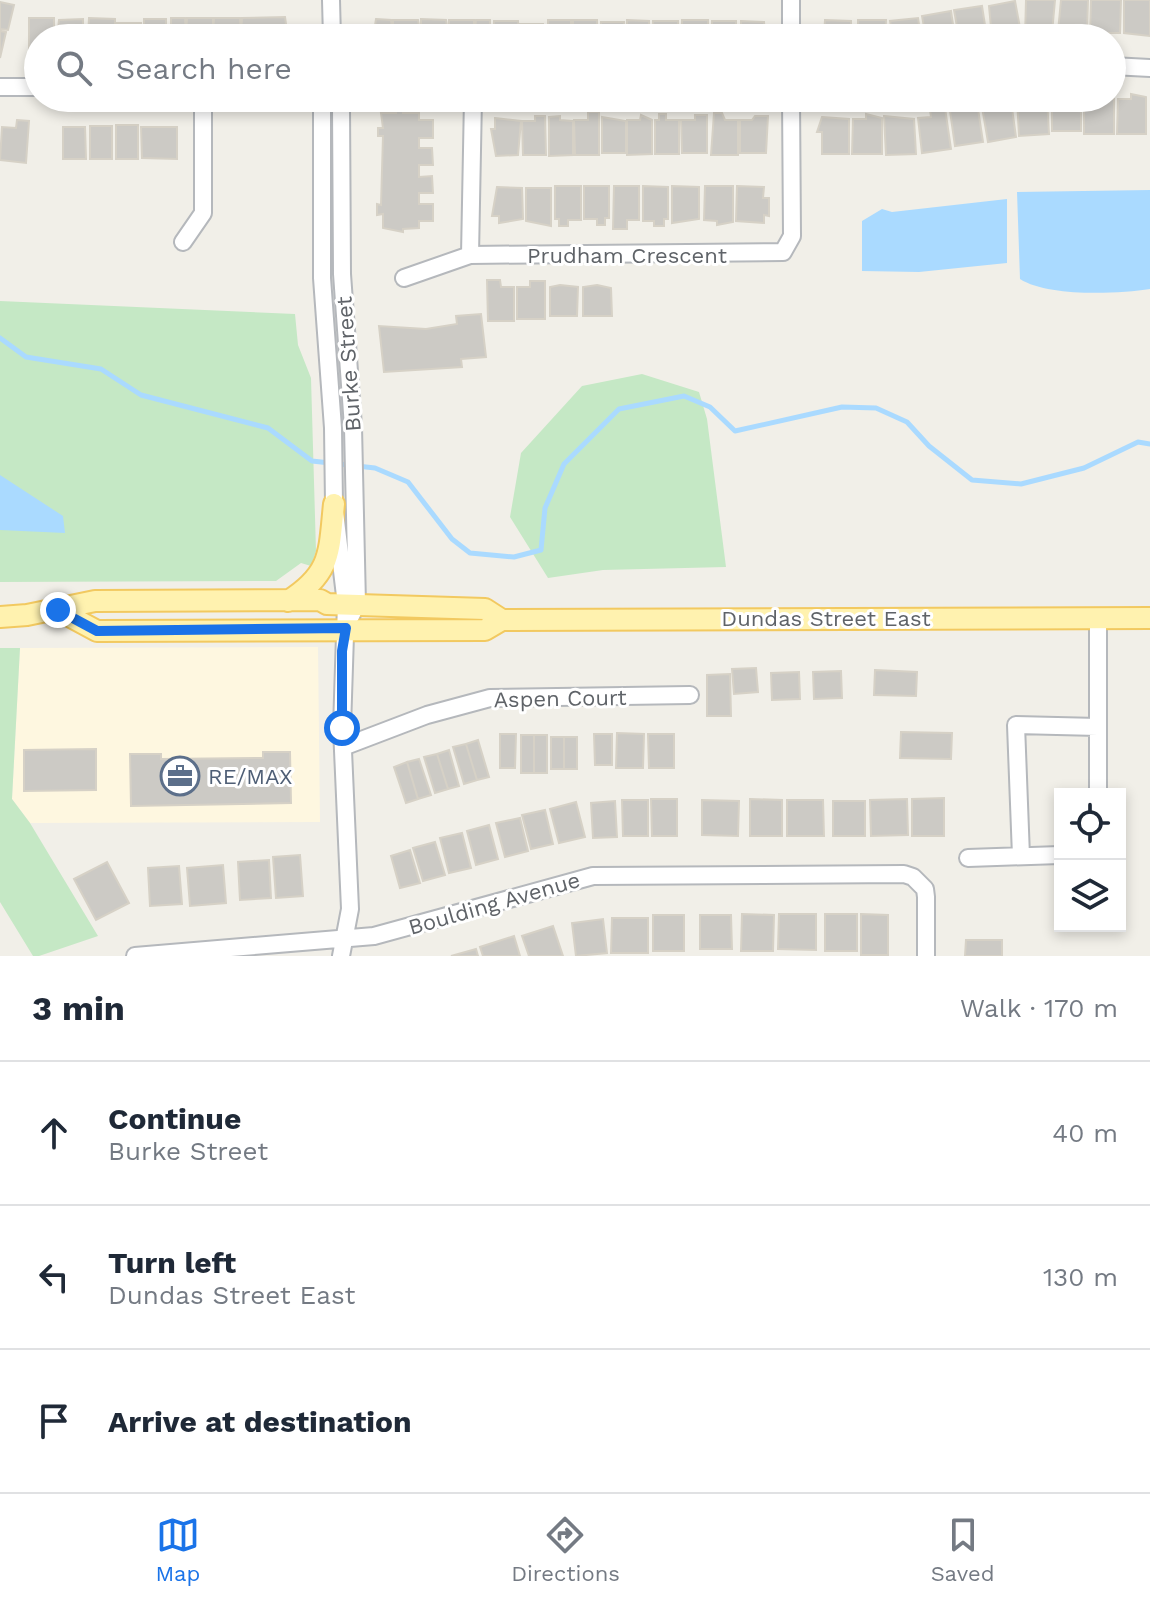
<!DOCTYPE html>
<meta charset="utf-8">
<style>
:root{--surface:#fff;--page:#f2f2f3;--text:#1f2937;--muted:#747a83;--line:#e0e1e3;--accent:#1a73e8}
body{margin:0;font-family:"Work Sans",sans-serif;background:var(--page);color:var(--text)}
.controls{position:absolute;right:24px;bottom:24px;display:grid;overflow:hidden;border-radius:0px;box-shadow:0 4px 12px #0003}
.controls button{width:72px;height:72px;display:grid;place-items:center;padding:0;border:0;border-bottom:2px solid var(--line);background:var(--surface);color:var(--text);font:40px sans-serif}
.stop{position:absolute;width:24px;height:24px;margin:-18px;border:6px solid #1a73e8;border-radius:50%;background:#fff}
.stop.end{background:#1a73e8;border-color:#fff;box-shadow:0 2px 8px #0008}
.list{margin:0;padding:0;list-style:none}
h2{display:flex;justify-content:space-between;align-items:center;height:104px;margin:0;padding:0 32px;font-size:34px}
h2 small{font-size:26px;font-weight:400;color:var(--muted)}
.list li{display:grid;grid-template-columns:52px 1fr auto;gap:24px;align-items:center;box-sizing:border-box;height:144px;padding:0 32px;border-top:2px solid var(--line)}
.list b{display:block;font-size:30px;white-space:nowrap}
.list p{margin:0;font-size:26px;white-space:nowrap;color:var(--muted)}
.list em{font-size:26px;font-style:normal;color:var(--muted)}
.icon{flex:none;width:44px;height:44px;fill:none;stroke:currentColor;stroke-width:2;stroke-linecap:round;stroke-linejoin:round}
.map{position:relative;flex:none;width:1150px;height:956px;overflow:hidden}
.search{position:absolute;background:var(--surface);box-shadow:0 4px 12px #0003;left:24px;right:24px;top:24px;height:88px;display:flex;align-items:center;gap:20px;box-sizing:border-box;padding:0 28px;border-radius:44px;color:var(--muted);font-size:30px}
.sheet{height:536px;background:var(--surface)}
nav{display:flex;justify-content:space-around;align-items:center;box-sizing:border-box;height:112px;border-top:2px solid var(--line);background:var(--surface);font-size:22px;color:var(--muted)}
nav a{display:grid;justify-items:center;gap:4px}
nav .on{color:var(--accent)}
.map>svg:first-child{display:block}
</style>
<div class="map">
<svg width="1150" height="956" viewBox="0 0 1150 956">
<rect width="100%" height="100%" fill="#f1efe8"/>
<path fill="#fef7e0" d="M318,647L320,822L30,823L12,799L20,648Z"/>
<path fill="#c5e8c5" d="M0,301L295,314L298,345L311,378L316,551L311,566L301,563L276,581L0,582Z
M642,374L699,392L707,419L726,567L603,570L548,578L510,517L521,453L582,386Z
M0,648H20L12,799L30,823L98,936L39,956H33L0,902Z"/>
<path fill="#aadaff" d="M1150,190V289C1117,294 1048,297 1020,279L1017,192Z
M1007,199V263L919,272L862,271V221L882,209L892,212Z
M0,475L63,516L65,533L0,530Z"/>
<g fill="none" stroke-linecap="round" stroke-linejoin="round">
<path stroke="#aadaff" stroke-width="5" d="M0,338L26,357L101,369L141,395L268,428L312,461L375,468L408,482L452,539L470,553L514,557L541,550L545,508L564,464L619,409L684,396L710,407L735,431L842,407L876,408L907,422L929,446L972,480L1021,484L1084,468L1138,442L1150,444"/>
</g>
<path fill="#cccac5" stroke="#d6d1c6" stroke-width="2" d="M1026,0H1055L1052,33H1041V38H1025Z
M1061,0H1088L1087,34L1071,37V32H1058Z
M1091,0H1121L1120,33H1106V38L1090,35Z
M1124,0H1150V36L1124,33Z
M1015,1L1021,33L1014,38L1010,35L992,38L989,6Z
M0,2L14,5L8,30L0,29Z
M982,6L987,38H959L954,10Z
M951,11L955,38H926L922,16Z
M285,17L288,38H171V18H185L186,34L187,18H213V35L214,18H240L241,35L242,18Z
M29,18H54V38H38V61H29Z
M89,18L115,19V38H88Z
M918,18L921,38H893L890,21Z
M83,19V38H57L59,20Z
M144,19H166V38H144Z
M376,19L391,20L393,37V20H418L421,36V19L446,20L449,37V20H474V37L476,20H490V38H373Z
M548,20H571V38H548Z
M573,20H597V38H573Z
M627,20L649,21V38H627Z
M682,20H708V38H682Z
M825,20L851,21V38H824Z
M858,20H886L885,38H858Z
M494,21H518L519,38H494Z
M653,21H678V38H654Z
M712,21H736V38H712Z
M741,21L764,22L765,36L770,38H741Z
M601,22H624L623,38H601Z
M117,23H141V38H117Z
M520,24H543L544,38H520Z
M0,31L6,32L0,58Z
M1131,94L1146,97V134H1117L1118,99H1131Z
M1017,98L1047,99L1049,134L1019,136Z
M1084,98L1114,99V134H1084Z
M1001,99L1002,103L1011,101L1016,137L988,142L982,107L995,105L994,100Z
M1066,99H1081V131H1052V100Z
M963,107L964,111L978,109L983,142L955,146L950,111Z
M945,108L951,149L922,153L918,118L931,117L930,110Z
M396,109H403V113H419V120H433V138H419V148H432L433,165H419V177L432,176L433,193H419V204H433V221H419V228L403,229V232L383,228V214L377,215V204L381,205L383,136H378V128H383L381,113H396Z
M588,112H599V155H575L574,120H588Z
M714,113H722L725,120H738V155H711Z
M659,114H666V120H679V154H655V120H659Z
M866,114L882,118V154H852L853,119H866Z
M641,115L652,120V154L627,155V120H640Z
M695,115H707V153H682L681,120H695Z
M535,116H545L546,155H523L522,121H535Z
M560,116V120L573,121V155L549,156V117Z
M755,116H768L766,153H740V120H752Z
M884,116L914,119L916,154L886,155Z
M602,117L626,121V153H602Z
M822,117L849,119V154H822V132H817Z
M495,118L521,121L518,155L496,156L491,129H495Z
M17,120L29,121L26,163L0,160L2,127L16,128Z
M116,125H138V159H116Z
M90,126H112V159H90Z
M63,127H85L86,159H63Z
M141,127H177V159L142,158Z
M555,186H581V220H568V226H559V219H555Z
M584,186H609V218H605V225H597V219H584Z
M614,186H639V220H627V229H613Z
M643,186L668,187V219H664V226H654V221H643Z
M672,186L699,187V219L672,223Z
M705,186H733V222L717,225V221L704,220Z
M737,186L764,187L763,198H769V216L764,215V223L736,221Z
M497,187L522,188L523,219L499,223V216H492Z
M526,188H551V226L526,221Z
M487,280H500L501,287H514V321H488Z
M530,281H545V319H517V287H530Z
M560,285L578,287L577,316H550V287Z
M597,285L611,288L612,316H583V287Z
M481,314L486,357L461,359L462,367L384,372L379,326L426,329L457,324L456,316Z
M756,668L758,692L734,694L732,669Z
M875,670L917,672L916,696L874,695Z
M841,671L842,698L814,699L813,672Z
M799,672L800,699L772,700L771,673Z
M730,674L731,716H707V675Z
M901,732L952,733L951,759L900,758Z
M617,733L644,734L643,768H616Z
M500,734H516L515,768H500Z
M594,734H612V765H595Z
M648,734H674V768H649Z
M521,735H534V773H521Z
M534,735H547V773H534Z
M551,737H564V769H551Z
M564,737H577V769H564Z
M478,740L489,777L477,780L466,744Z
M466,744L477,780L464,784L453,747Z
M96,749V790L24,791V750Z
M449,750L459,786L448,789L437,754Z
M263,752H290L291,803L131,806L130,754H161V759L263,758Z
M437,754L448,789L435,793L424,757Z
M419,759L431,795L418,799L407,762Z
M407,762L418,799L406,803L394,767Z
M944,798V836H912V799Z
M651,799H677V836H652Z
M750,799L782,800V836H750Z
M907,799L908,835L871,836L870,800Z
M622,800H648V836H623Z
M702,800L739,801L738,836L702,835Z
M787,800H823L824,836H787Z
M615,801L617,837L593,838L591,803Z
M833,801H865V836H833Z
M576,802L585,837L559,843L550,809Z
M545,810L553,844L531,849L522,815Z
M520,818L528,851L505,857L496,823Z
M489,825L498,859L476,865L467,831Z
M462,833L471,868L449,873L440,838Z
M435,842L445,875L423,881L413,848Z
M410,850L420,883L400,888L391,856Z
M300,855L303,896L276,898L273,857Z
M269,860L271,898L240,900L238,862Z
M107,862L129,903L96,920L74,879Z
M223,865L226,903L190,906L187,868Z
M179,866L182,904L150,906L148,868Z
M742,914L774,915L773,951H741Z
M779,914H816V950L778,949Z
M825,914H857V951H825Z
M861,914L888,915V955H861Z
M653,915H684V951H653Z
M700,915H731L732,949H700Z
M612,918H648V953H611Z
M603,919L607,953L576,956L572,923Z
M553,926L563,956H529L522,936Z
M514,936L520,956H483L480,947Z
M966,940H1002V956H965Z
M476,949L478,956H451Z"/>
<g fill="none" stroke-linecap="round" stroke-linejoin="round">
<defs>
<path id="minor" d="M331,0L332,38
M791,38V0
M1112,66L1150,68
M0,87H38
M327,98L322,109V278L333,428L334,504L346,604L342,728L350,909L341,956
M337,98L341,106L342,274L353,427L357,604L351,616
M183,242L203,213V98
M470,255L473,98
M404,278L470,255L783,252L792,236L791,98
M1098,618V794
M343,747L427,715L490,698L690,695
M1021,856L1016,725L1098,727
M968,858L1060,855
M135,956L374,936L593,876L904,874L913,877L925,889L926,897V956"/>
<path id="major" d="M288,601C332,573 329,552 334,504
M58,610L97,631L485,630L502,620L1150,618
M0,617L27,615L95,601L320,600L327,604L485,609L502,620"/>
</defs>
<use href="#minor" stroke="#b5b8bc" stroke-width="20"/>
<use href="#major" stroke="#f2c960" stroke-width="24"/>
<use href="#minor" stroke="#fff" stroke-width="16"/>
<use href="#major" stroke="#fff2af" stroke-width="20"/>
</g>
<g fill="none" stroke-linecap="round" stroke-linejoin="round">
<path stroke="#1a73e8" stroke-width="10" d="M58,610L97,631L346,628L342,651V728"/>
</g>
<defs>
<symbol id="office-ring" viewBox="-11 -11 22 22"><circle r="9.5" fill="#fff" stroke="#5c6f8a" stroke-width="1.5"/><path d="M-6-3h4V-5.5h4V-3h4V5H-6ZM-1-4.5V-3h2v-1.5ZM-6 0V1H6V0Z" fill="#5c6f8a"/></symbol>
</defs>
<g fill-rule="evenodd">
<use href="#office-ring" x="158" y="754" width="44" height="44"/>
</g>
<g text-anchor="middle" stroke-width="6" stroke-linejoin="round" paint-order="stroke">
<g font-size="22" fill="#5f6368" stroke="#fff">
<text x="627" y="263">Prudham Crescent</text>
<text transform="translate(348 364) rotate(-94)" y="8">Burke Street</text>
<text x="826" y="626">Dundas Street East</text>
<text transform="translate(560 698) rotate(-1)" y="8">Aspen Court</text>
<text transform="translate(494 903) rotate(-16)" y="8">Boulding Avenue</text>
</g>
<g font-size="22" fill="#4e5e75" stroke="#fff" text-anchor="start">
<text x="208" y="784">RE/MAX</text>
</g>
</g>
</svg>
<div class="controls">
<button><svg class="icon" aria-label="locate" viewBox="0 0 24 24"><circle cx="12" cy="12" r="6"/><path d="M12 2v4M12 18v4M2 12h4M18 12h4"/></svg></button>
<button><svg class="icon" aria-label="layers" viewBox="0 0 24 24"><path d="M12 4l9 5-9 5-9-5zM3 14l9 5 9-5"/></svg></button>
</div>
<div class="stop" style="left:342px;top:728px"></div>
<div class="stop end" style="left:58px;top:610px"></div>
<div class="search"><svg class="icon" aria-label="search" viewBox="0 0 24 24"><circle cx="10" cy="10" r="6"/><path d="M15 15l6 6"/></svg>Search here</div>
</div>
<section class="sheet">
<h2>3 min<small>Walk · 170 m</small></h2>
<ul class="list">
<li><svg class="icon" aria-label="ahead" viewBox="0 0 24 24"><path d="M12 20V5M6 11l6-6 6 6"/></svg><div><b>Continue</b><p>Burke Street</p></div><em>40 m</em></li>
<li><svg class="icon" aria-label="left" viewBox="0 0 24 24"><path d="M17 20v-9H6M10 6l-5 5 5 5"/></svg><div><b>Turn left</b><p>Dundas Street East</p></div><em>130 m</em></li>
<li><svg class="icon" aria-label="arrive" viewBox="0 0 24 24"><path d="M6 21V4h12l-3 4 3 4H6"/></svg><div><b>Arrive at destination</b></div></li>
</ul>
</section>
<nav>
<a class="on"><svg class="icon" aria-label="map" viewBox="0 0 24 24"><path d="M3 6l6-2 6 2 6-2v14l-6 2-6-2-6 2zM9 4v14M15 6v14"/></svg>Map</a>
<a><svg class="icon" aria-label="directions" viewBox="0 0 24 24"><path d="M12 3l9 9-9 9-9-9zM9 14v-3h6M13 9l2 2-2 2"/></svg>Directions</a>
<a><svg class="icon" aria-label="saved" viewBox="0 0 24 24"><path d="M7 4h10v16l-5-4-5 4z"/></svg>Saved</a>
</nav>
